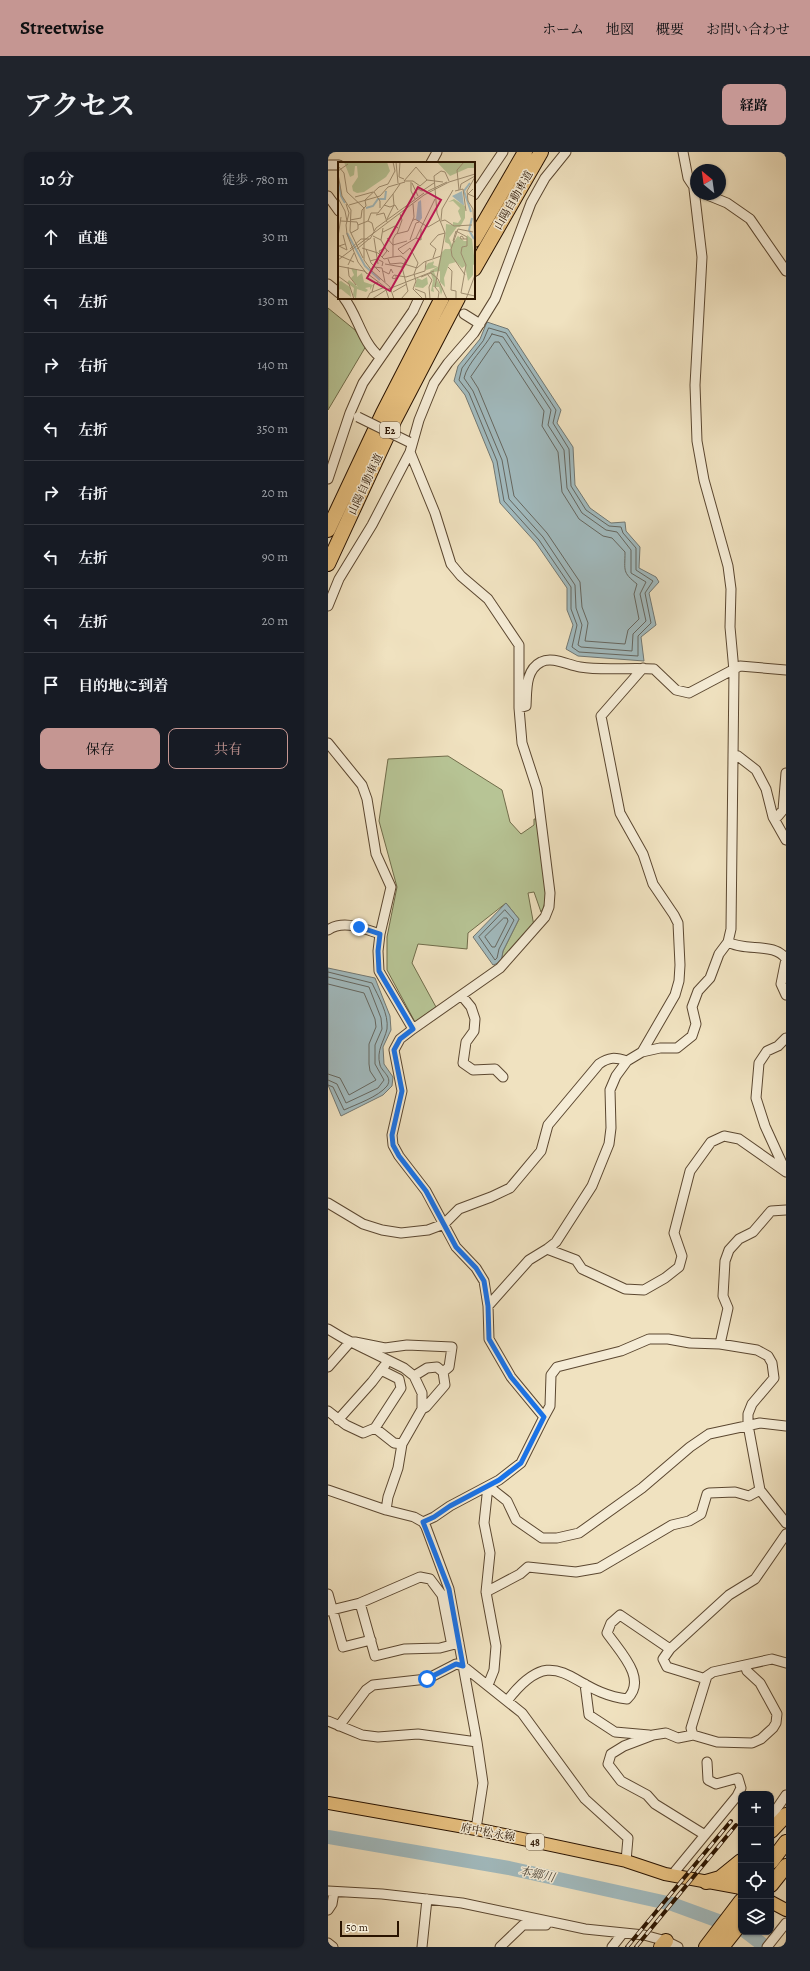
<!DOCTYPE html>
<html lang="ja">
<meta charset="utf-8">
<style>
:root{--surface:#171b24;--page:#20242c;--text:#f1f3f6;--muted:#9ea1a6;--line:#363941;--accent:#c59692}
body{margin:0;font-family:Alegreya,"Noto Serif JP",serif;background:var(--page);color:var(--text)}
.controls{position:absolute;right:12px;bottom:12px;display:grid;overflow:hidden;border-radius:8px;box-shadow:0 1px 3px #0004}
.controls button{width:36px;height:36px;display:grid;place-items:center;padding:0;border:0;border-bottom:1px solid var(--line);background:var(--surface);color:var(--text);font:20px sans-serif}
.compass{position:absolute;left:362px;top:12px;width:36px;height:36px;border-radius:50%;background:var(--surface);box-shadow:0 1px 3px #0004;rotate:331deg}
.scale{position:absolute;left:12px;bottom:10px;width:59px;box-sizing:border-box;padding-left:4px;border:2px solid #291300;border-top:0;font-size:11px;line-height:14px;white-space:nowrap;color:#291300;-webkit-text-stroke:3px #f5ecd6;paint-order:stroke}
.stop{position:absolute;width:12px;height:12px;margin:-9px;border:3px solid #1a73e8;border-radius:50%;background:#fff}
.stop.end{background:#1a73e8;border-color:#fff;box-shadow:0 1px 4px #0008}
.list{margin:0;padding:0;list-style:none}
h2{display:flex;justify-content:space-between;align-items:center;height:52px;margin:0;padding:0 16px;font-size:17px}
h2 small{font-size:13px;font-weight:400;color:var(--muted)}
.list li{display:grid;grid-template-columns:26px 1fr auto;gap:12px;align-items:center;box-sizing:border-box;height:64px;padding:0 16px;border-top:1px solid var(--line)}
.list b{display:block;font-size:15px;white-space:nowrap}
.list em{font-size:13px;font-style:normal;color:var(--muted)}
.actions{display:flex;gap:8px;padding:12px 16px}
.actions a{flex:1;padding:9px 0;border:1px solid var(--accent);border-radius:8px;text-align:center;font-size:14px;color:var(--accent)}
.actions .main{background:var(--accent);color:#111}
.icon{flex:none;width:22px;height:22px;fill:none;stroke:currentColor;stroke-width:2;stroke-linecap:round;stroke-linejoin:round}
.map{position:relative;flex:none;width:458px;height:1795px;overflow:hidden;border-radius:8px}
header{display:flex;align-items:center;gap:24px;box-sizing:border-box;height:56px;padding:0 20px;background:var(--accent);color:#111}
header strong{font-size:19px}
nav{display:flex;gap:22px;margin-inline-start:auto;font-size:14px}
.intro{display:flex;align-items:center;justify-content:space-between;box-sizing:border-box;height:96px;padding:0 24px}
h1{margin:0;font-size:28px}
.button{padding:10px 18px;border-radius:8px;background:var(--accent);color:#111;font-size:14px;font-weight:700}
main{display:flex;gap:24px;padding:0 24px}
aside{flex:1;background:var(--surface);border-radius:8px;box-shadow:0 1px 3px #0004}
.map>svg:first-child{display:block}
</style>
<header>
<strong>Streetwise</strong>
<nav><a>ホーム</a><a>地図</a><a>概要</a><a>お問い合わせ</a></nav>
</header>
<div class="intro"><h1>アクセス</h1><a class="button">経路</a></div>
<main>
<aside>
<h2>10 分<small>徒歩 · 780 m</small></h2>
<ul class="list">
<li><svg class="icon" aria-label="ahead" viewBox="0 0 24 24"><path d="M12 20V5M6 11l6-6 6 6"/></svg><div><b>直進</b></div><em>30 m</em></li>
<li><svg class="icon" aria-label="left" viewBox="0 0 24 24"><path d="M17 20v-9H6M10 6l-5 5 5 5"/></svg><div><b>左折</b></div><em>130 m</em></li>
<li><svg class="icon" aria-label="right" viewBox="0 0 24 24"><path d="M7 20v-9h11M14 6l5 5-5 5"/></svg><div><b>右折</b></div><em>140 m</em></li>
<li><svg class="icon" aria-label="left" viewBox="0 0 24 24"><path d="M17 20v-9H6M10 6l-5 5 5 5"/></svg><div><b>左折</b></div><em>350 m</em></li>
<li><svg class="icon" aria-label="right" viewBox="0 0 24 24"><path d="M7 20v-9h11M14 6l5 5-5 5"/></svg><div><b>右折</b></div><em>20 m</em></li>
<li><svg class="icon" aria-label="left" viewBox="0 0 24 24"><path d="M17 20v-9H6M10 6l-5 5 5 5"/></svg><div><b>左折</b></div><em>90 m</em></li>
<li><svg class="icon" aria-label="left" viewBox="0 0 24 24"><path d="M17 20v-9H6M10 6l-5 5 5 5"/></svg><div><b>左折</b></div><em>20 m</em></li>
<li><svg class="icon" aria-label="arrive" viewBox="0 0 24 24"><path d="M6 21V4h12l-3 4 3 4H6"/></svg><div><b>目的地に到着</b></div></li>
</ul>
<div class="actions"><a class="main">保存</a><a>共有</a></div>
</aside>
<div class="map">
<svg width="458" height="1795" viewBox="0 0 458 1795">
<rect width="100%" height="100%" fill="#f0e2c0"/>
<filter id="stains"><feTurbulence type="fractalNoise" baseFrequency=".005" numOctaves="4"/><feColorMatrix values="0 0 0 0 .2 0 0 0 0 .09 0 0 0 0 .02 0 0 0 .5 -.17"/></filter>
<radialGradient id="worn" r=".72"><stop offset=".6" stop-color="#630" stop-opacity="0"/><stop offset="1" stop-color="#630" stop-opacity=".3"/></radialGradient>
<path fill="#b7c495" stroke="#706c4a" d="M0,156L27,178L38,194L0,258Z
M120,604L174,638L182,670L193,682L206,673V667H208C211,688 225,744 213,760L206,740L200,741L206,774L173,810L175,799L191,767L178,751L140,781L139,797L90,792L84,811L108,855L87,870L59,818V785L69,735L51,669L60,607Z"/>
<path fill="#a1babe" stroke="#717772" d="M159,170L180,177L233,258L229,271L245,295L247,333L262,356L283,371L297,370L298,379L312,395L311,416L328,425L331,430L321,441L328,473L313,485L316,509L250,504L238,497L245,473L239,458V436L208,391L172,351L165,311L137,243L126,229L130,214L152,187Z
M178,751L191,767L175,799L173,810L165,813L145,785Z
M0,816L47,826L62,864L63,878L55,895L56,912L65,925L64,934L55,943L13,964L0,933Z"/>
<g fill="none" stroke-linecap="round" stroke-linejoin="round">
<path stroke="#65665f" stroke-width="1" d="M161,176L178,181L228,258L225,271L241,297L243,334L258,358L281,374L293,375L295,381L308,396V418L325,429L317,441L323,471L310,484V504L251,500L244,495L249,473L243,457V435L211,388L176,349L169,309L141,241L131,228L134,216L155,189Z
M164,182L175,185L223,258L220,273L236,298L239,336L254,361L278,378L289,380L303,398V421L318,430L312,442L318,469L305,482L304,499L253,495L250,493L254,473L248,456L247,433L215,385L181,347L174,308L145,239L136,226C140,210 156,197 164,182Z
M167,190H171L216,259L214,274L230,300L234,340L251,367L275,384L284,386L297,400C297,419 294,420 309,432L306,442L311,467L300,478L297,492L257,489L260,471L254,455L252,430L219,381L186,344L179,306L150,236L143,225Z
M177,758L186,768L171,797L169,806L167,808L151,785Z
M176,766H179L180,769L167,795H164L157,785Z
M0,820L44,831C50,844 61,862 59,877C56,890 48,898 52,913C54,920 65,925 59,934C50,945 29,952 16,958L5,935L0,933
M0,825L41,835L53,866L54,877L47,893V912L56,928L50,936L18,951L9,932L0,928
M0,832L36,841L47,867L48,875L41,892V912L42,919L48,928L21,943L12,926L0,922"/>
<path stroke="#a1babe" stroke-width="14" d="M0,1685L181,1716L344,1752L407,1775
M418,1780L438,1795"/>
<defs>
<path id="minor" d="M355,0L360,26L368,38
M103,11L109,0
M0,13H11
M377,42L399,51L422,67L458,119
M146,43L175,0
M0,44L11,59
M0,132L11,141
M16,146C30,164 34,191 52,205
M136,162L152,172
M82,300L107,361L123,412L133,424L160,447L191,493V556L194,591L209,637L222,741L221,755L217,765L172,816L85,877L72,887L66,898L74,939L64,983L65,993L71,1004L98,1039L128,1095L148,1116L156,1129L160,1154L161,1187L183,1225L216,1265L193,1311L171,1328L122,1354L106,1365L95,1370
M0,327L22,261L35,231L85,159L91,146
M0,454L11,427L44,373L82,300L91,268L106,231L120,211L146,181L167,147L203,51L217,26L238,0
M191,556L198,554C199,539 197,518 213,510C224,504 240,513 252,515C276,519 302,515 326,517L348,538L361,541L412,514L458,518
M0,591L34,633L39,647L48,702L63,735L52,782L50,799L51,819L85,877
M405,603L410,604L428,618L438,637L445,665L458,688
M445,665L450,664L455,658L458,621
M0,778C16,767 36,777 52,782
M400,790C418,800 447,790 458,807L453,832L458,843
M134,844L143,855L147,867L146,879L138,890L135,911L145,918L167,917L175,925
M458,886L450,894L439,899L431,911L428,946L437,974L458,1020
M314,900L347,843L351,829L352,813L350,771L346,763L325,732L315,702L292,661L273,564L315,516
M0,1051L35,1072L54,1078L73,1081L100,1078L116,1072L131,1057L163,1045L182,1036L213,999L220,973L271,912C281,905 287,905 299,909
M219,1097L248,1108L254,1117L297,1137L316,1138L337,1126L351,1115L354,1104L346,1081L362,1019L383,990L396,984L411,987L458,1020
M160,1154L201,1108L219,1097L228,1090L264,1034L281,992L283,976L282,938L288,924L299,909L314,900L332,896H349L364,884L368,872L364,855L370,839L382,826L391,802L400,790L403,777L406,519L402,475L403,437L400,414L376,328L369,289L367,233L374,105L366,37
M0,1177L15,1186L76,1216L86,1224L94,1241V1257L74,1292L70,1316L60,1345L58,1358
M392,1192L400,1156L395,1144L397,1109L401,1098L411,1087L425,1080L443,1059L458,1058
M0,1215L22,1190H27L57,1196L79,1193L124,1195L121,1215L115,1220
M86,1224L99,1216L109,1215L115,1220L117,1233L98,1255L94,1257
M0,1259L18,1273L35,1281L47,1276L73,1236L71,1227L53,1218
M216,1265L222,1254L223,1223L229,1215L293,1199L321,1187H340L362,1191L392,1192L429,1198L440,1204L444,1211L446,1226L424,1252L420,1262V1273L432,1338L458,1371
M10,1268L44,1230L57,1213
M47,1276L66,1291L74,1292
M160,1334L179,1349L188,1368L214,1386H229L251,1381L314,1336L362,1295L381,1282L432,1271L458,1274
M160,1334L156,1371L162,1401L158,1440L168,1494L166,1518L160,1533
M0,1338L58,1358L86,1365L95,1370L98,1375L121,1437L149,1590L155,1631L148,1677
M158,1440L192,1422L200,1415L248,1420L271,1416L344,1373L361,1369L373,1362L379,1342L381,1341L407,1340L421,1344L432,1338
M0,1442L15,1495L43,1488
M32,1451L47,1504L76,1497L112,1496L131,1491
M0,1459L32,1451L92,1425L102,1427L114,1443L123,1489L131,1491
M417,1513L419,1519L432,1531L449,1562L448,1571L445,1576L433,1587L424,1591L389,1590L365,1583L363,1576L379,1524L385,1520L444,1507L458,1511
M378,1527L339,1515L335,1507L342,1497L401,1443L427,1427L458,1382
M257,1532L261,1563L287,1580L321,1583
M179,1549C229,1484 242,1541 299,1547C320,1527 292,1500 279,1481L283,1471L292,1463L342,1497
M0,1569L34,1583L50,1585L90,1582L149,1590
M11,1574L38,1538L45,1533L99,1527L128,1512L135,1514L194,1561L257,1647L300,1686L298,1709
M365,1583L350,1586L338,1581L325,1583L296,1594L283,1602L280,1612L293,1629L319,1643L327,1652L377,1683
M443,1665L458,1643
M344,1723L409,1644L413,1636L410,1626L388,1632L380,1628L379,1610
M0,1739L54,1742L134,1751L257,1777L316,1783L338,1789L350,1795
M0,1758L4,1752L6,1740
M0,1791L5,1795
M94,1795L99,1747
M172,1795L195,1773H218
M284,1795L295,1781
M439,1795L458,1771"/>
<path id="major" d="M0,1651L148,1677L298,1709L337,1722L413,1736
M443,1750L458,1758"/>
<path id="highway" d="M146,88L197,0
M146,117L213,0
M0,378L55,261L114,146
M0,412L67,267L130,146
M443,1679L458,1663
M443,1710L458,1690
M408,1714L405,1726L412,1735
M378,1730L392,1726L413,1709
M443,1733L458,1714
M333,1795L338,1789
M378,1795L413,1749
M394,1795L413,1771"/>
</defs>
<use href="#minor" stroke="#5b4730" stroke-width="11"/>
<use href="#major" stroke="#291300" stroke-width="14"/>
<use href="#highway" stroke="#291300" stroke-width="16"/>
<use href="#minor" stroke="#f5ecd6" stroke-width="9"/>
<use href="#major" stroke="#e8c180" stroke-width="12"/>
<use href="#highway" stroke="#e8c180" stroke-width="14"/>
<defs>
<path id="rail" d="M299,1795L403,1669
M308,1795L408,1673"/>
</defs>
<use href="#rail" stroke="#291300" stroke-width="4"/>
<use href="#rail" stroke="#f5ecd6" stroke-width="2.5" stroke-dasharray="8" stroke-linecap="butt"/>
<defs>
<path id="minor-bridge" d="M30,265L81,290"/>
</defs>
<use href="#minor-bridge" stroke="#5b4730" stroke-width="11" stroke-linecap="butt"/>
<use href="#minor-bridge" stroke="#f5ecd6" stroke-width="9"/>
</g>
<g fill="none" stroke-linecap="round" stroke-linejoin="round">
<path stroke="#1a73e8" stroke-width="5" d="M31,775L52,782L50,799L51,819L85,877L72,887L66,898L74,939L64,983L65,993L71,1004L98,1039L128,1095L148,1116L156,1129L160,1154L161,1187L183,1225L216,1265L193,1311L171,1328L122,1354L106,1365L95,1370L121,1437L135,1514L128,1512L99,1527"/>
</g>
<g text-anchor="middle" stroke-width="3" stroke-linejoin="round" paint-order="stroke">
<g fill="#f5ecd6" stroke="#665440" stroke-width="1">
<rect x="52" y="270" width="20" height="16" rx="3"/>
<rect x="198" y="1682" width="18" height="16" rx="3"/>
</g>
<g font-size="10" font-weight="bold" fill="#291300">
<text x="62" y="282">E2</text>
<text x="207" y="1694">48</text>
</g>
<g font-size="11" fill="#291300" stroke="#f5ecd6">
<text transform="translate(185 48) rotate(-60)" y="4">山陽自動車道</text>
<text transform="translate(37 332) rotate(-65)" y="4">山陽自動車道</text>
<text transform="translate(160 1680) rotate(11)" y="4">府中松永線</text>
</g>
<g font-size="12" font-style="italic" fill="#534d42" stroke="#f5ecd6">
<text transform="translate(209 1722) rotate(12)" y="4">本郷川</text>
</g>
</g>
<g transform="translate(10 10)">
<rect width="137" height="137" fill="#f0e2c0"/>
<path d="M6,0H49L52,9L48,15L26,30L19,31L15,29L14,24L20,15L19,4H17L16,13L12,15ZM99,0H137V6H130L112,14ZM116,37L127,44V56L122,65H119L111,76L114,83L121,72L120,74L126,79H129V73L134,77L137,102L135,103V113L130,119L127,104L124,106L118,100L111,102L106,116L107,125L102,120V109L96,110L99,117L96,122L99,118L105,127L103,133L101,125H95L96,130L93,129L95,118L92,109L99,105L88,108V104L90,101L95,100L94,98L96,100L95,103L100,105L103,91L107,87H113L111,82L107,80L108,62L115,63V60L120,61L123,57L120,49L122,46L115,39L110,40ZM13,106L19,108V115L24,111L26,120L35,123L32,128V125L27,126L30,128L28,130L19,127L18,137L15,133L16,126L9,121L11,118L20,125L13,116L16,113ZM89,115L90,122L85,126L77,125L79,116L84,118ZM3,119L12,125L13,135L3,127L0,128V120Z" fill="#b7c495"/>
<path d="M124,29L126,43H125L114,34ZM83,38L84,56L81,60L78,57L80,40Z" fill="#a1babe"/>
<path fill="none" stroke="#a1babe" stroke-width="2" d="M1,20L3,34L7,41M132,21L126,29L133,50M28,46L35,44L40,37H47L48,29M134,56L131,68L136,77M9,71L27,104L42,118"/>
<path fill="none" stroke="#a08f73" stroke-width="1" d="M58,0L60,21M62,0L61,15L66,17M0,4L6,11L9,30L26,46V98L34,109L52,125L56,137M0,9L10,2M0,12L4,34L13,48L12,69L25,96M137,15L129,29L130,39L135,47L137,79M89,18L78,5L66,19H75L82,24L89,18L105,20M73,20V29L77,37M74,21L80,34M78,26L84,29L96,21M122,27L123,22L137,14M135,27L130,32L137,35M121,28L119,8L126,0M90,29L109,20M117,29L125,27L128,49M36,30L42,39V46M17,35L35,30M0,36L7,49L9,59M27,38L41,25L50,22L57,9L55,0M8,42L11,51L8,63L9,72L20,100L29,112M11,43L42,34L50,25L67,20M46,43L52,45L57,43L60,48M38,53L46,51L49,60M49,57L56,43L55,32L62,22M12,58L23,56L24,48L28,44L27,38M103,58L104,47L115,28M3,59L19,60L20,63L30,59L34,61L36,69M30,59L33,51H40L55,32M74,59L77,57L90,65L102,58M103,59L107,58L116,64L134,63M45,70L57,64L60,66M13,71L20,67V63M59,72L64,58L62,52M5,73L9,88M35,74L43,78L49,89L44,95M0,75L3,55M36,76L40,102M49,76L55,83L69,79M78,76L83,78V67M126,77L124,74L122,75L123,77H129M43,78L45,66M72,78L78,61L81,60M117,80L115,79L118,69L129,75V84L124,85L123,91L128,103L123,131L137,134M7,82L1,84L9,88M24,86L40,91L46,97L55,95V77L58,72L70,69L76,55L75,42M12,87L23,77H32L38,66L86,31M19,87L31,77M28,87L33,101L42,110M60,87L65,92L72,86L80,101L76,112L78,119L75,127L85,137M60,87L78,76L97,37M42,91L41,89L47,86L51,90M0,93L16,100M103,94L107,71L99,51L96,14L103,9L107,10L111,19M55,95L63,94L68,98L64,105L70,129L63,137M95,96L98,87L92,82L100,73L107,71M50,97L52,102L63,101L79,106L86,100L103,94L97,125L101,130L100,137M0,98L86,33L111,20L137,12M32,99L39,97L45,100L44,104M47,102L64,105M10,103L16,91M0,104L26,109L47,125L51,137M10,105L11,114L18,123M36,105L44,106L47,120M110,105L114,109L113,128L118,129V137M45,109L51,112L53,107L55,111M58,113V117L54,116L56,113L68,115L87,109L88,100M90,113L94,118L91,125L92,137M127,113L114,94L113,87L120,67L135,70M0,114L11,122L16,137M83,115L93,111L100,117L109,137M77,127L87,131L88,137M34,130L36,122L40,120M55,130L69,122M29,137L32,131L47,125M34,137L48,128L96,109M128,137L137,113"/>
<path fill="#c2185b" fill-opacity="0.15" stroke="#c2185b" stroke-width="2" d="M80,25L103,38L52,129L29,116Z"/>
<rect width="137" height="137" fill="none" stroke="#291300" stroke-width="2"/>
</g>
<rect width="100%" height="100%" filter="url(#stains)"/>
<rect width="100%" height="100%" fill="url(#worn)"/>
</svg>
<div class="controls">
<button>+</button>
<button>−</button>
<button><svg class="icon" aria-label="locate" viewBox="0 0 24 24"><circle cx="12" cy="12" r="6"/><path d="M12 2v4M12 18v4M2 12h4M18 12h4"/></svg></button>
<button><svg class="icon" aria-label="layers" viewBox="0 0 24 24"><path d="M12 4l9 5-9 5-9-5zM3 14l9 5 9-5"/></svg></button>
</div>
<svg class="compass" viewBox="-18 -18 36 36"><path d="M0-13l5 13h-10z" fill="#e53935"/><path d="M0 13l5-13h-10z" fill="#9ea1a6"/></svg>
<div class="scale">50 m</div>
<div class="stop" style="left:99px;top:1527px"></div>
<div class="stop end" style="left:31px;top:775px"></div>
</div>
</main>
